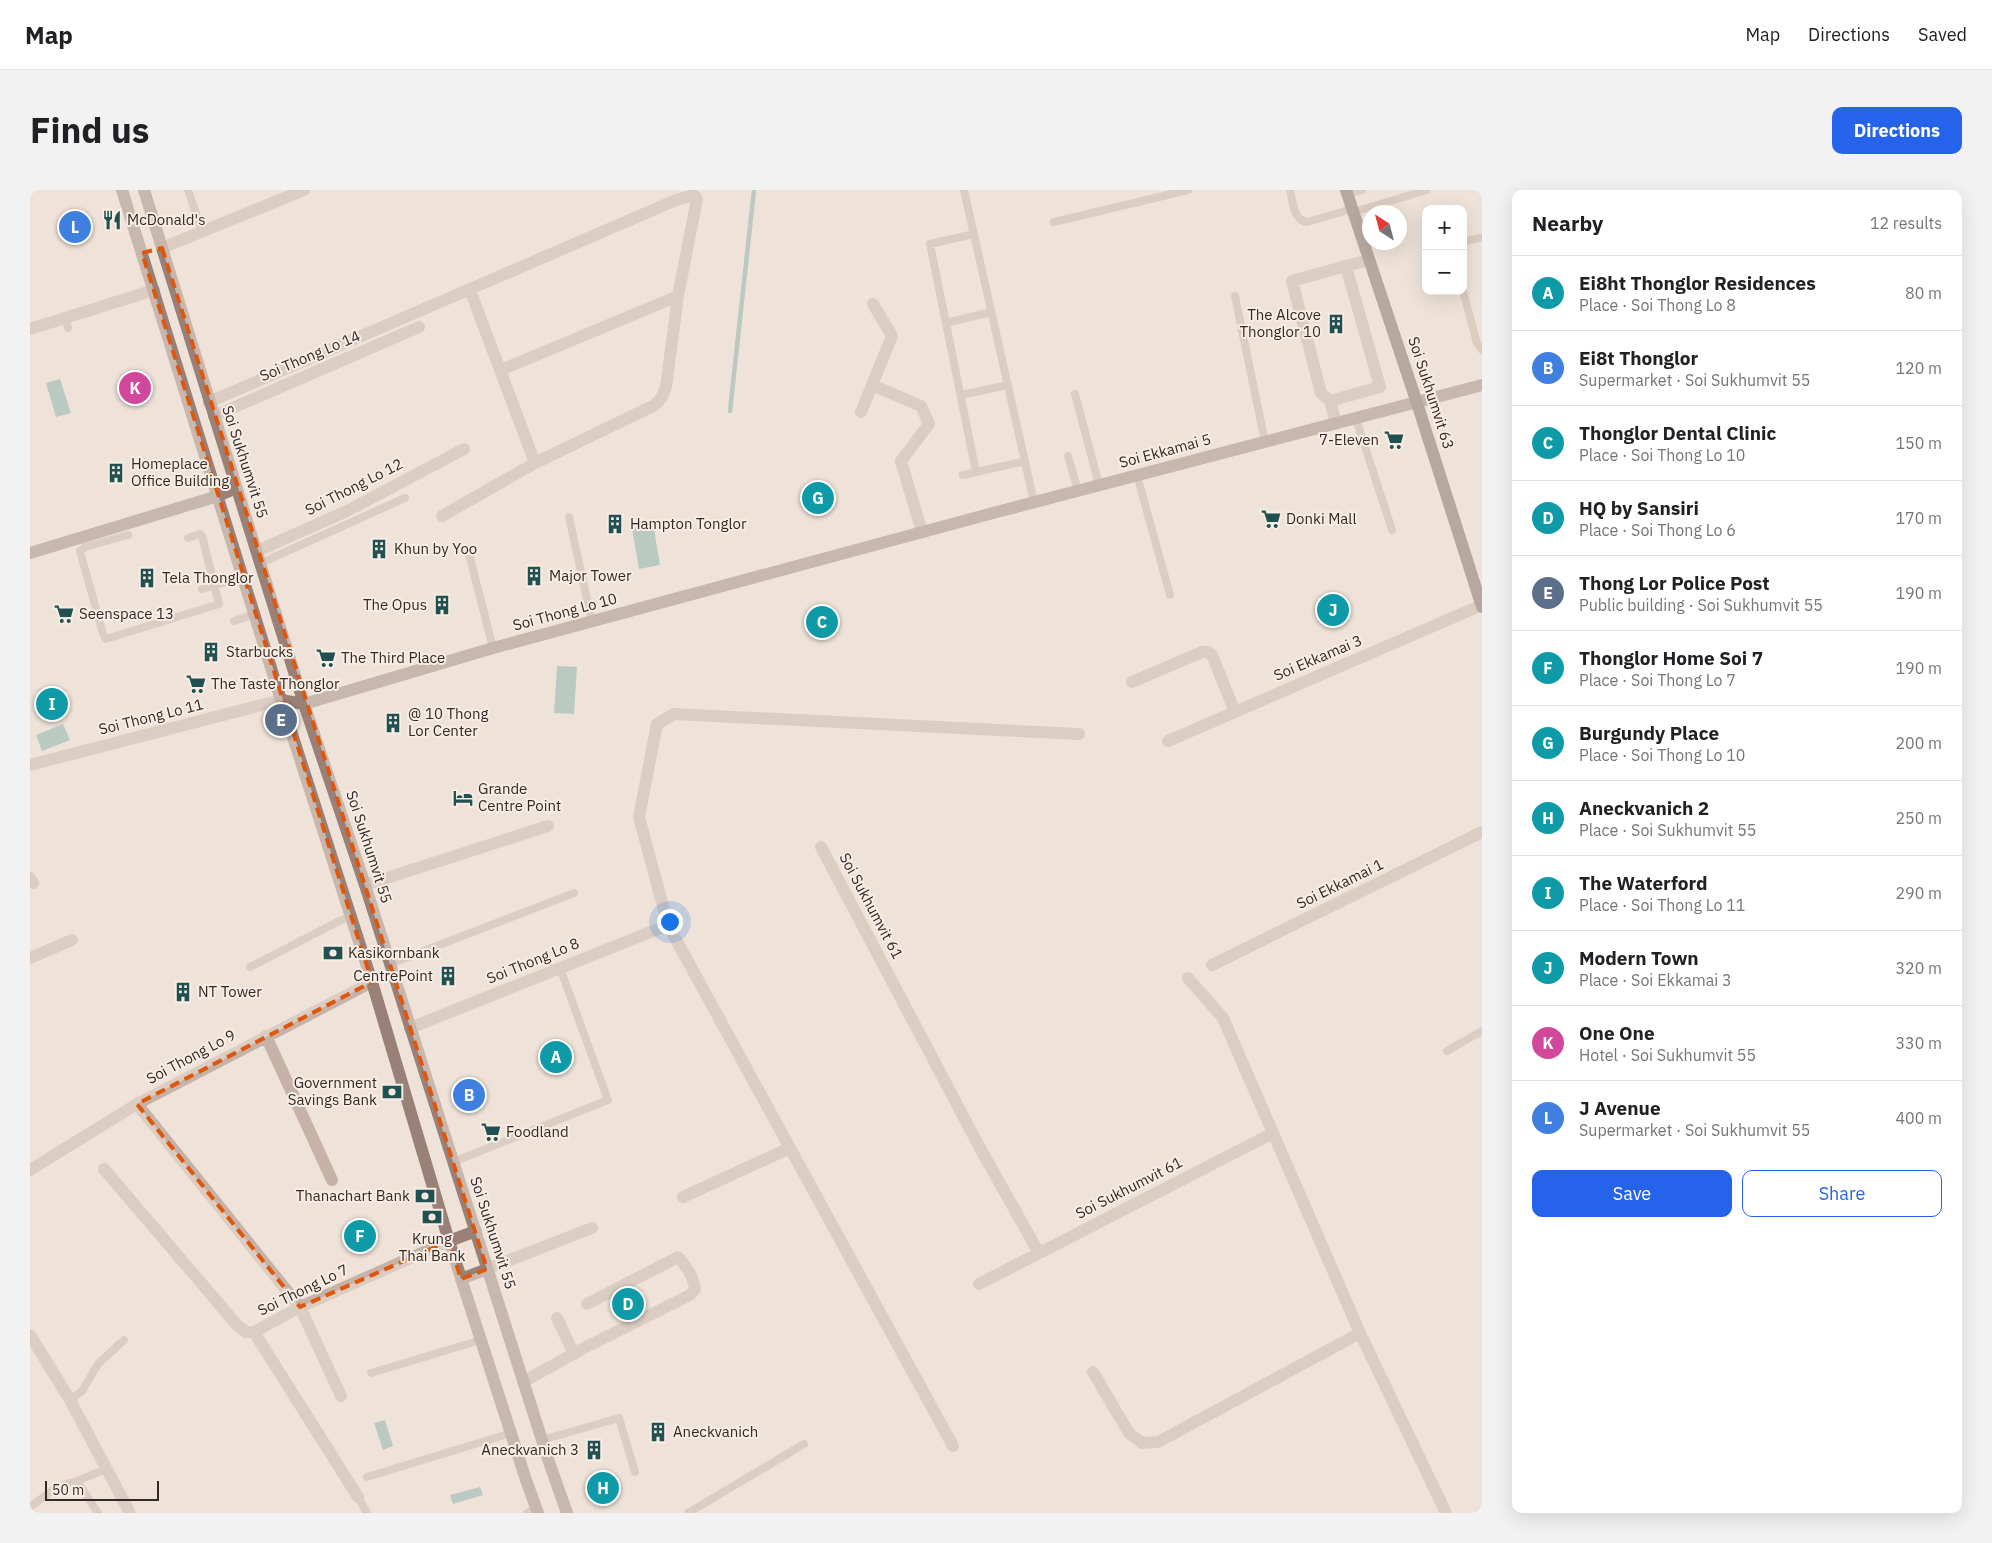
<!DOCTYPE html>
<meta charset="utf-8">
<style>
:root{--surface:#fff;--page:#f2f2f2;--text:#202124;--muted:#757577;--line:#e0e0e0;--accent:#2563eb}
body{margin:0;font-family:"IBM Plex Sans",sans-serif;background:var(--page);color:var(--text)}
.controls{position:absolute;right:15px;top:15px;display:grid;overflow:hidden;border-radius:10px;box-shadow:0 5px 20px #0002}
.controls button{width:45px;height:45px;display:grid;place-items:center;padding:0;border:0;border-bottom:1px solid var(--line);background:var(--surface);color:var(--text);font:25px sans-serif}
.compass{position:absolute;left:1332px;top:15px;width:45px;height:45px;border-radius:50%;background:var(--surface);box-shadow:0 5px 20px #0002;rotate:324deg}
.scale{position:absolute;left:15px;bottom:12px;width:114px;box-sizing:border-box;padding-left:5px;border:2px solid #332927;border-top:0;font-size:14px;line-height:18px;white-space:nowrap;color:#332927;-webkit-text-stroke:4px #f7ede5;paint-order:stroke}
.you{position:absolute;left:639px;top:731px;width:18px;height:18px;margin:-12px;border:4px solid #fff;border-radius:50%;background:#1a73e8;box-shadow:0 0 0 8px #1a73e833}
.badge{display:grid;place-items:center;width:32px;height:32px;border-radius:50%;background:var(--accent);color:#fff;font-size:16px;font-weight:700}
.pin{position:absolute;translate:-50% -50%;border:2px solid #fff;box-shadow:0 1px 5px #0006}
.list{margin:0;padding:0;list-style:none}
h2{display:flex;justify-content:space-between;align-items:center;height:65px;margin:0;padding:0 20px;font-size:21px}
h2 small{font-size:16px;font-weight:400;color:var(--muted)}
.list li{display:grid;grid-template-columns:32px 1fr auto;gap:15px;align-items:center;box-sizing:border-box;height:75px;padding:0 20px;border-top:1px solid var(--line)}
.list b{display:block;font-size:19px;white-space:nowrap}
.list p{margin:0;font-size:16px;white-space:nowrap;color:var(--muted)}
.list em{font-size:16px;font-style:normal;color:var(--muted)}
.actions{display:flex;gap:10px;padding:15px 20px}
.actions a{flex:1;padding:11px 0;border:1px solid var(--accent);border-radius:10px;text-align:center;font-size:18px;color:var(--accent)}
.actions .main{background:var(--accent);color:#fff}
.map{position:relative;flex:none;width:1452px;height:1323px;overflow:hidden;border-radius:10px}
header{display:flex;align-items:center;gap:30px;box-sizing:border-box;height:70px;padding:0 25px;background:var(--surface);border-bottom:1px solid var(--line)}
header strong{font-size:24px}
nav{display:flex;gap:28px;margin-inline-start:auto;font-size:18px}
.intro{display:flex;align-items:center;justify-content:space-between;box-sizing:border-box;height:120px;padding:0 30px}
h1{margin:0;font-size:35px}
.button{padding:12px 22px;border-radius:10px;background:var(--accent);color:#fff;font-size:18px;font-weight:700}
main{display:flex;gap:30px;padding:0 30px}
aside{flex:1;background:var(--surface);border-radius:10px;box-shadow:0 5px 20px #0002}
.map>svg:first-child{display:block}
</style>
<header>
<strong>Map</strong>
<nav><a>Map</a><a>Directions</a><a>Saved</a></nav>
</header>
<div class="intro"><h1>Find us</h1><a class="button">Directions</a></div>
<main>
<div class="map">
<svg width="1452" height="1323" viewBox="0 0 1452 1323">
<rect width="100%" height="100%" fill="#efe3d9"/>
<path fill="#7ba9a6" d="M30,189L41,223L26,227L16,193Z
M623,333L630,375L609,379L602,338Z
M527,476L547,477L544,524L524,523Z
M33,534L40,550L12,561L6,545Z
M355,1230L363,1256L353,1260L344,1233Z
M450,1297L453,1305L423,1314L420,1305Z"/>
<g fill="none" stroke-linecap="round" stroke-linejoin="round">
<path stroke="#7ba9a6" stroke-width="4.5" d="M700,221L724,0"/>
<path stroke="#c6b2a7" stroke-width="8" d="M158,0L172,41
M934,0L1004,312
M1260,0C1263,12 1263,30 1277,32L1322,19
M1318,4L1332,0
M1324,22L1397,0
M1024,32L1158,0
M944,44L900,54L946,282
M1433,52L1452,47
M1433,101L1447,153L1452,160
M1205,106L1235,252
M35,128L38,138
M916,133L961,122
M1045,204L1069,295
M931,205L978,195
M1326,229L1362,340
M1038,266L1048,301
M933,285L995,271
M1107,285L1140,405
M539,327L562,432
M98,345L55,357L50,361L73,444L76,449L189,414L172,346L170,344L158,348
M438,360L463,458
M231,373L375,308
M172,399L213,387
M204,431L224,424
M360,774L544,703
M220,777L321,725
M1417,861L1452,841
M423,972L578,910L530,778
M341,1183L451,1150
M40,1210L52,1201L68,1174L94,1150
M512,1250L589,1228L605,1282
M337,1287L481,1243
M47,1291L76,1279
M328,1307L337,1323
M1,1316L29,1296L47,1291L68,1323
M497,1323L506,1318
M658,1323L774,1254"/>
<path stroke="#c6b2a7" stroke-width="12" d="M132,58L274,0
M1316,76L1339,70
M440,100L505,273
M0,139L124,100
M471,180L648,106
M842,195L891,216L899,234L871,271L892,342
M1300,211L1350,197L1316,76L1262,91L1291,203L1300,211L1306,233
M179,212L646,10L664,5L667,9L648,106L636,197L632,207L625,215L505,273L412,326
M831,222L862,146L843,114
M184,226L389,137
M227,361L317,321L434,259
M1102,492L1172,462H1178L1182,465L1205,522
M1138,551L1452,415
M0,575L251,510
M791,657L950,958L1009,1063
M0,688L3,693
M335,695L518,636
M0,768L42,750
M1182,775L1452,642
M1158,788L1193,828L1330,1143L1416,1323
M380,838L638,735
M236,846L302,990
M107,914L270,1117L311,1206
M74,979L207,1135L216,1142H224
M0,980L107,914L342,792
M653,1007L760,958
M457,1079L562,1038
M949,1094L1243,943
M527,1128L544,1164
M224,1142L270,1117L419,1051
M224,1142L328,1307
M0,1145L40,1210L100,1323
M1063,1182L1099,1243L1112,1253L1128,1252L1330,1143
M493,1192L552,1159L660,1105L665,1099C664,1088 656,1075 648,1067L557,1114
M923,1256L638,735L609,627L627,534L644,524L1049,544"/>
<path stroke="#998178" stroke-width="12" d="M92,0L251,510L342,792L419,1051L496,1290L508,1323
M114,0L274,514L335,695L519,1272L537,1323
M0,363L188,306L206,298
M251,510L274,514L463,458L963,323L1452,195
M419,1051L446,1041
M431,1089L457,1079"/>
<path stroke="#735f59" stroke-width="12" d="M1316,0L1387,213L1452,417"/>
</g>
<path d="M0 0H1452V1323H0ZM132,58L457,1079L431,1089L419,1051L270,1117L107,914L342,792L112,63Z" fill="#efe3d9" fill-opacity=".55" fill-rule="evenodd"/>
<path fill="none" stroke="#df570d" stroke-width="4" stroke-dasharray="10 6" stroke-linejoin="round" d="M132,58L457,1079L431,1089L419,1051L270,1117L107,914L342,792L112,63Z"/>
<defs>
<symbol id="restaurant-bare" viewBox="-9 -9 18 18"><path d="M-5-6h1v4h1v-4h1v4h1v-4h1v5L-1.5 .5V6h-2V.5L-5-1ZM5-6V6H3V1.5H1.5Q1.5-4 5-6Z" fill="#20504f" stroke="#f7ede5" stroke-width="2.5" paint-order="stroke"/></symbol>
<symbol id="building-bare" viewBox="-9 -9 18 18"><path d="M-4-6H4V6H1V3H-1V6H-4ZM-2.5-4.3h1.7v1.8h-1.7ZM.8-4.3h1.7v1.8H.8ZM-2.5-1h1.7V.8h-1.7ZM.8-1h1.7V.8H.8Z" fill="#20504f" stroke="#f7ede5" stroke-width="2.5" paint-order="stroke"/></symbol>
<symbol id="supermarket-bare" viewBox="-9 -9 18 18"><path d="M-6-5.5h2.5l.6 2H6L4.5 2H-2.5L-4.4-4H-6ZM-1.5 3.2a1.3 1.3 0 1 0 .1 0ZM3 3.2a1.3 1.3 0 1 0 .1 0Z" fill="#20504f" stroke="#f7ede5" stroke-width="2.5" paint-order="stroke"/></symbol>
<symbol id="hotel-bare" viewBox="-9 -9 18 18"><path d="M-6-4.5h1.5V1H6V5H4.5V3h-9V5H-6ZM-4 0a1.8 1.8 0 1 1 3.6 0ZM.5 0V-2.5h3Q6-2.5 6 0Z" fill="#20504f" stroke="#f7ede5" stroke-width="2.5" paint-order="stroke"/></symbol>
<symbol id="bank-bare" viewBox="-9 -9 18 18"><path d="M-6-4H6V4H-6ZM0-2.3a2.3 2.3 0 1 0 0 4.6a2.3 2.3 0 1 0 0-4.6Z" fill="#20504f" stroke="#f7ede5" stroke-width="2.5" paint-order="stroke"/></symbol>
</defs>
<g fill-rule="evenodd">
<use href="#restaurant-bare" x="68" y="16" width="28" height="28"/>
<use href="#building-bare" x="1292" y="120" width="28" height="28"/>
<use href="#supermarket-bare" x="1350" y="236" width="28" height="28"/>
<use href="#building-bare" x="72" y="269" width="28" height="28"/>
<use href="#supermarket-bare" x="1227" y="315" width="28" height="28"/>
<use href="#building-bare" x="571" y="320" width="28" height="28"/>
<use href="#building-bare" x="335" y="345" width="28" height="28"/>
<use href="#building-bare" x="490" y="372" width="28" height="28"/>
<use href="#building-bare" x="103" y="374" width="28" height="28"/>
<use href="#building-bare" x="398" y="401" width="28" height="28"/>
<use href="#supermarket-bare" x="20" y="410" width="28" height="28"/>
<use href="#building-bare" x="167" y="448" width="28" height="28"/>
<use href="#supermarket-bare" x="282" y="454" width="28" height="28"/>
<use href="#supermarket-bare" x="152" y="480" width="28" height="28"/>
<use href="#building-bare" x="349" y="519" width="28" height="28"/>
<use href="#hotel-bare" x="419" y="594" width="28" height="28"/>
<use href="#bank-bare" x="289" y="749" width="28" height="28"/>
<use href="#building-bare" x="404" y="772" width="28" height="28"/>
<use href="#building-bare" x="139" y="788" width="28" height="28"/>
<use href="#bank-bare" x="348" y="888" width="28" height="28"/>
<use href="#supermarket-bare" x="447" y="928" width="28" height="28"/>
<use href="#bank-bare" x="381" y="992" width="28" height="28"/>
<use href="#bank-bare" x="388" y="1013" width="28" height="28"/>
<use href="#building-bare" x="614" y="1228" width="28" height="28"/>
<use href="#building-bare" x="550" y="1246" width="28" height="28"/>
</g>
<g text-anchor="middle" stroke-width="4" stroke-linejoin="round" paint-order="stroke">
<g font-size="15" fill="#332927" stroke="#f7ede5" text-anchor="start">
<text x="97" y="35">McDonald's</text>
<text x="1291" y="130" text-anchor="end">The Alcove<tspan x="1291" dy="17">Thonglor 10</tspan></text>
<text x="1349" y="255" text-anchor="end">7-Eleven</text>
<text x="101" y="279">Homeplace<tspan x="101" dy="17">Office Building</tspan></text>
<text x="1256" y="334">Donki Mall</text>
<text x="600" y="339">Hampton Tonglor</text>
<text x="364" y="364">Khun by Yoo</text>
<text x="519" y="391">Major Tower</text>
<text x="132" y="393">Tela Thonglor</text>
<text x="397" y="420" text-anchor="end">The Opus</text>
<text x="49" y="429">Seenspace 13</text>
<text x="196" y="467">Starbucks</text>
<text x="311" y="473">The Third Place</text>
<text x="181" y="499">The Taste Thonglor</text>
<text x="378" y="529">@ 10 Thong<tspan x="378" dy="17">Lor Center</tspan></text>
<text x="448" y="604">Grande<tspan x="448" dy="17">Centre Point</tspan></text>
<text x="318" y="768">Kasikornbank</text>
<text x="403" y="791" text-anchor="end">CentrePoint</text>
<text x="168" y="807">NT Tower</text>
<text x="347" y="898" text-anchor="end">Government<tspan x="347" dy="17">Savings Bank</tspan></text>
<text x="476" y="947">Foodland</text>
<text x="380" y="1011" text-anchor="end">Thanachart Bank</text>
<text x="402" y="1054" text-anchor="middle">Krung<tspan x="402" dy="17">Thai Bank</tspan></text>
<text x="643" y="1247">Aneckvanich</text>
<text x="549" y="1265" text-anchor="end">Aneckvanich 3</text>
</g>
<g font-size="15" fill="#332927" stroke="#f7ede5">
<text transform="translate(280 166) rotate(-23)" y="5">Soi Thong Lo 14</text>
<text transform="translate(1401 203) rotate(72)" y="5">Soi Sukhumvit 63</text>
<text transform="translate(1135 261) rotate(-15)" y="5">Soi Ekkamai 5</text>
<text transform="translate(215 272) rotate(72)" y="5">Soi Sukhumvit 55</text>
<text transform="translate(324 297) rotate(-27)" y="5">Soi Thong Lo 12</text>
<text transform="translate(535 422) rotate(-15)" y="5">Soi Thong Lo 10</text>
<text transform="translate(1288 468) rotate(-23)" y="5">Soi Ekkamai 3</text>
<text transform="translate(121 527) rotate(-14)" y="5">Soi Thong Lo 11</text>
<text transform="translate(339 657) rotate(72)" y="5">Soi Sukhumvit 55</text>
<text transform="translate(1310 694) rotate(-26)" y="5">Soi Ekkamai 1</text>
<text transform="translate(841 716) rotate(62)" y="5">Soi Sukhumvit 61</text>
<text transform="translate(503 771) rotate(-22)" y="5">Soi Thong Lo 8</text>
<text transform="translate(161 867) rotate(-28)" y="5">Soi Thong Lo 9</text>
<text transform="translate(1099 998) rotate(-27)" y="5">Soi Sukhumvit 61</text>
<text transform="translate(463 1043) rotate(72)" y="5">Soi Sukhumvit 55</text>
<text transform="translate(273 1100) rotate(-26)" y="5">Soi Thong Lo 7</text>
</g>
</g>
</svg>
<div class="controls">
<button>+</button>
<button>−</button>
</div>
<svg class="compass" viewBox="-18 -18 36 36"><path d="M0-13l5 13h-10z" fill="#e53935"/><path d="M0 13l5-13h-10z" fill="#757577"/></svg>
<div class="scale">50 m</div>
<div class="you"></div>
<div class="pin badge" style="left:526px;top:867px;background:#0f9aa8">A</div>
<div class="pin badge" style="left:439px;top:905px;background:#3f7fe0">B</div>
<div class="pin badge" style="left:792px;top:432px;background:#0f9aa8">C</div>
<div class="pin badge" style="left:598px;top:1114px;background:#0f9aa8">D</div>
<div class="pin badge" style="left:251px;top:530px;background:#5c6f8a">E</div>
<div class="pin badge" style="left:330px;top:1046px;background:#0f9aa8">F</div>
<div class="pin badge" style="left:788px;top:308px;background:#0f9aa8">G</div>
<div class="pin badge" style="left:573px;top:1298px;background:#0f9aa8">H</div>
<div class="pin badge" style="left:22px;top:514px;background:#0f9aa8">I</div>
<div class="pin badge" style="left:1303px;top:420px;background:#0f9aa8">J</div>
<div class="pin badge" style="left:105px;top:198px;background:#d1479c">K</div>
<div class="pin badge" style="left:45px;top:37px;background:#3f7fe0">L</div>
</div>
<aside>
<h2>Nearby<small>12 results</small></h2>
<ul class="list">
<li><span class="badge" style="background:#0f9aa8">A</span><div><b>Ei8ht Thonglor Residences</b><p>Place · Soi Thong Lo 8</p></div><em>80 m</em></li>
<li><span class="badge" style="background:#3f7fe0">B</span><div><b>Ei8t Thonglor</b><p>Supermarket · Soi Sukhumvit 55</p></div><em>120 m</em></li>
<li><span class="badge" style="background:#0f9aa8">C</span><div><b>Thonglor Dental Clinic</b><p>Place · Soi Thong Lo 10</p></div><em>150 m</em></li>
<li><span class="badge" style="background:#0f9aa8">D</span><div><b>HQ by Sansiri</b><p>Place · Soi Thong Lo 6</p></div><em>170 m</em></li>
<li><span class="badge" style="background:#5c6f8a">E</span><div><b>Thong Lor Police Post</b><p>Public building · Soi Sukhumvit 55</p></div><em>190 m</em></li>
<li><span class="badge" style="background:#0f9aa8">F</span><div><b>Thonglor Home Soi 7</b><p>Place · Soi Thong Lo 7</p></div><em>190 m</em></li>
<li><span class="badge" style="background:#0f9aa8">G</span><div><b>Burgundy Place</b><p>Place · Soi Thong Lo 10</p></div><em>200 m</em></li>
<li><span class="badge" style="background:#0f9aa8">H</span><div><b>Aneckvanich 2</b><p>Place · Soi Sukhumvit 55</p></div><em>250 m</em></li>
<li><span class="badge" style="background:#0f9aa8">I</span><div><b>The Waterford</b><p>Place · Soi Thong Lo 11</p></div><em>290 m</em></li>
<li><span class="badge" style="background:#0f9aa8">J</span><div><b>Modern Town</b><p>Place · Soi Ekkamai 3</p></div><em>320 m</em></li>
<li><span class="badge" style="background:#d1479c">K</span><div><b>One One</b><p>Hotel · Soi Sukhumvit 55</p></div><em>330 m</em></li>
<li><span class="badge" style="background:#3f7fe0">L</span><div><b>J Avenue</b><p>Supermarket · Soi Sukhumvit 55</p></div><em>400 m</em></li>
</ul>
<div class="actions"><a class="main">Save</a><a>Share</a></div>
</aside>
</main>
